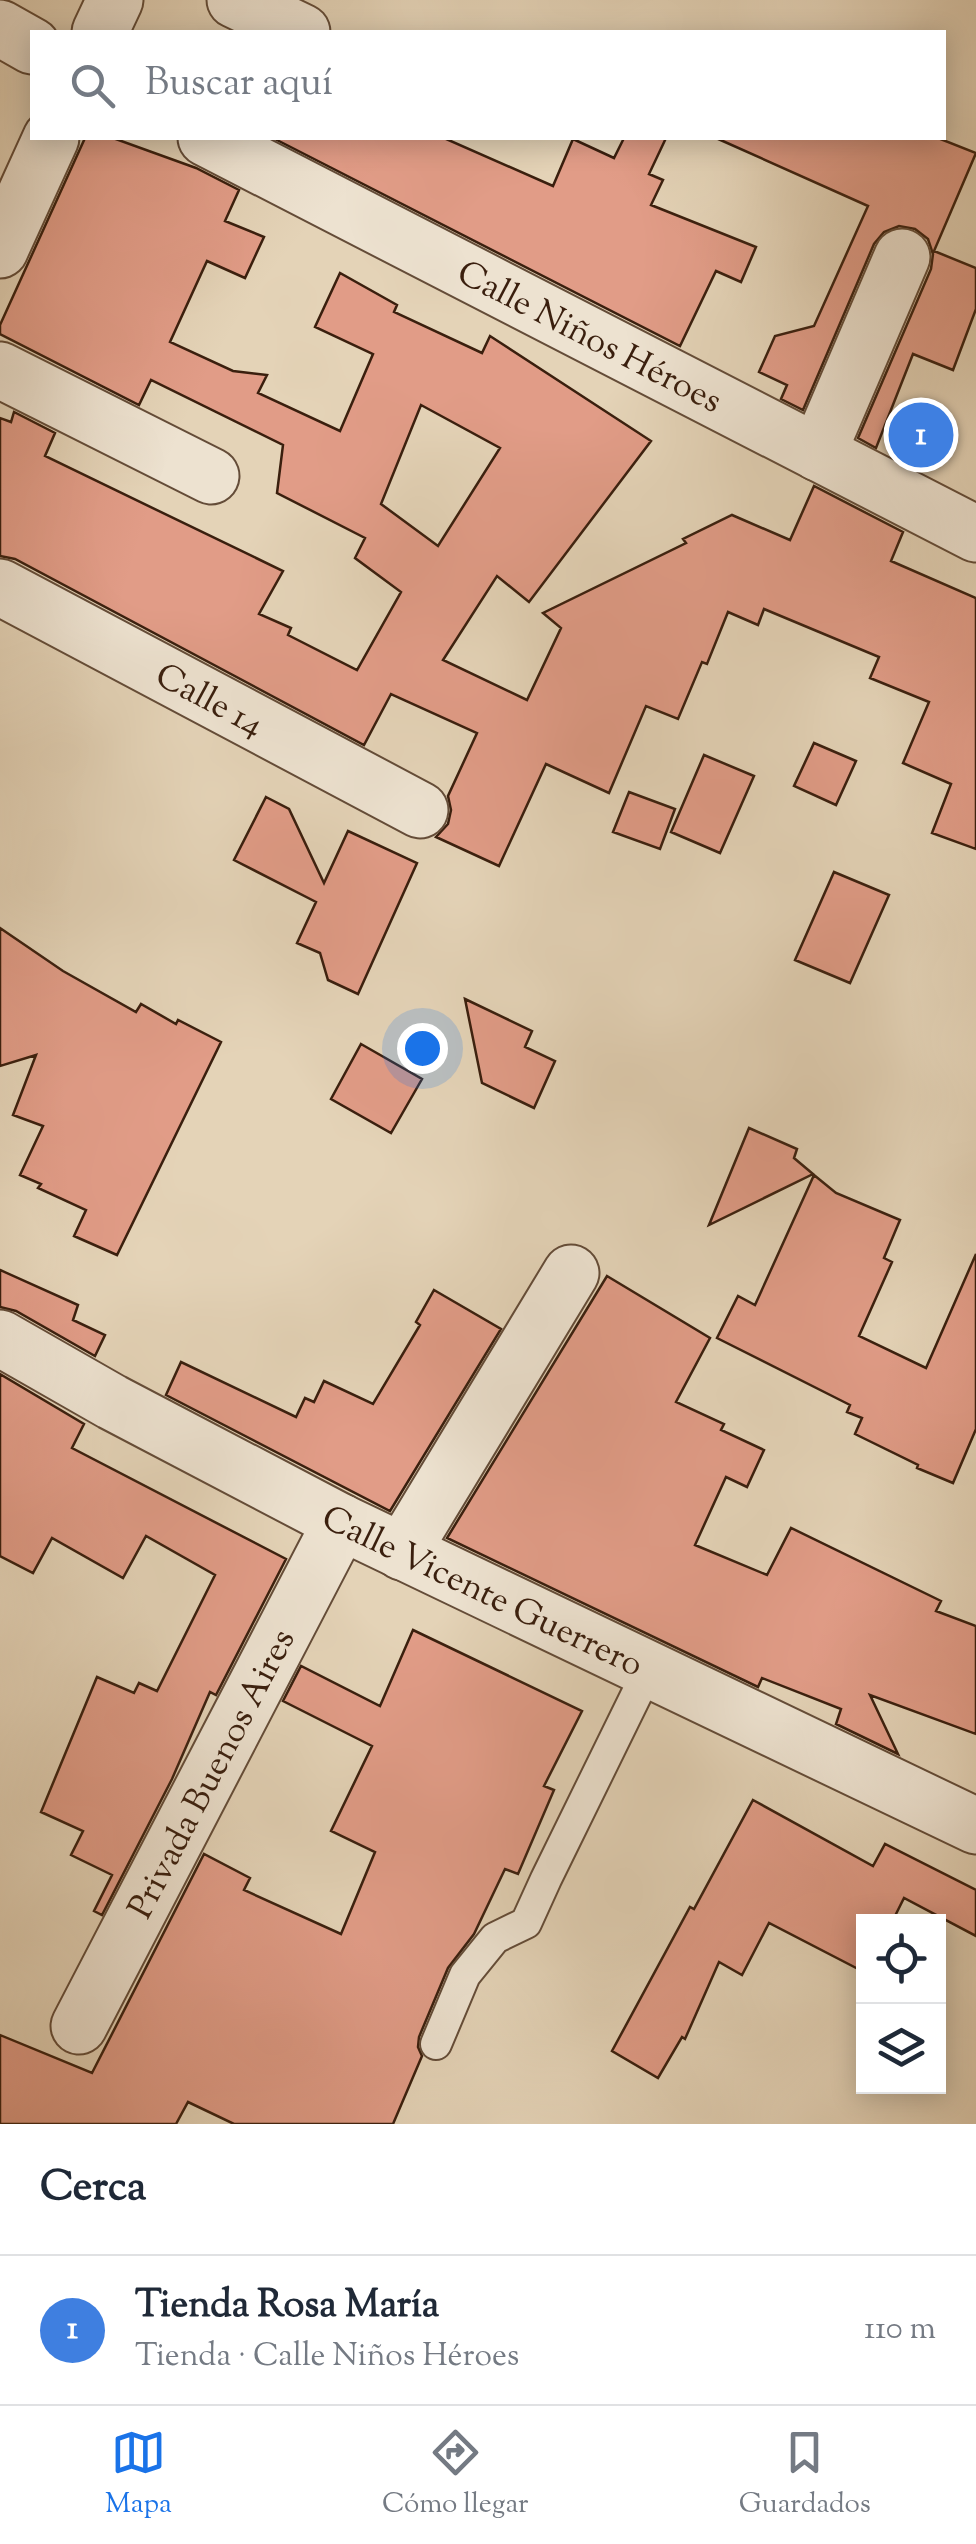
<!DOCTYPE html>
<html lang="es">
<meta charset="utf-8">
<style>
:root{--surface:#fff;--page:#f6f6f7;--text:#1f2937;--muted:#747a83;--line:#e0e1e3;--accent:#1a73e8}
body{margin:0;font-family:"Sorts Mill Goudy",serif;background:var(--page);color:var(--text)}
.controls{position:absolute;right:30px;bottom:30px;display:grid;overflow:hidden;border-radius:0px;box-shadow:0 5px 25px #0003}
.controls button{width:90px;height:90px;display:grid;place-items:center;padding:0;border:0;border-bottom:2px solid var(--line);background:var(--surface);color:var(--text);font:50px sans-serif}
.you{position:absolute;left:422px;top:1048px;width:35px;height:35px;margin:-25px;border:8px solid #fff;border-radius:50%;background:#1a73e8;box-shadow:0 0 0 15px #1a73e833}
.badge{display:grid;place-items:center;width:65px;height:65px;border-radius:50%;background:var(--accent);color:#fff;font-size:32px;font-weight:700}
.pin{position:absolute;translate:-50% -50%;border:5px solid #fff;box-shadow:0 2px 10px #0006}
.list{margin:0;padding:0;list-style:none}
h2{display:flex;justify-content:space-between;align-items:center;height:130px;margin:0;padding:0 40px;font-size:42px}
h2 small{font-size:32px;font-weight:400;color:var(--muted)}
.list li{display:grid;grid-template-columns:65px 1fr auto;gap:30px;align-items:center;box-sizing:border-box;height:150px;padding:0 40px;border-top:2px solid var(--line)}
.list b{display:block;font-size:38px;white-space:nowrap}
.list p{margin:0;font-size:32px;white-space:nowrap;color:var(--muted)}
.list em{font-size:32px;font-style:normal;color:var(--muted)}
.icon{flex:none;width:55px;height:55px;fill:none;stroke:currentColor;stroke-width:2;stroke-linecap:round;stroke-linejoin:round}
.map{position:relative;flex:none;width:976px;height:2124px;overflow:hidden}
.search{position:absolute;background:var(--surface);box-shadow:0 5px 25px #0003;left:30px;right:30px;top:30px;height:110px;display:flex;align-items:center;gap:25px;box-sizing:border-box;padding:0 35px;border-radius:0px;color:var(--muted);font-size:38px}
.sheet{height:280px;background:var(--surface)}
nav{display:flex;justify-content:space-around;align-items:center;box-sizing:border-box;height:140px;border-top:2px solid var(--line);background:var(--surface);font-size:28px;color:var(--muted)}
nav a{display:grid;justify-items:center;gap:5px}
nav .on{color:var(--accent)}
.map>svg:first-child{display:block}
</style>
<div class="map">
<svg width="976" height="2124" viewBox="0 0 976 2124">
<rect width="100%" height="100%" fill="#e4d3b7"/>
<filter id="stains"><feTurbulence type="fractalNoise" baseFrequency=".002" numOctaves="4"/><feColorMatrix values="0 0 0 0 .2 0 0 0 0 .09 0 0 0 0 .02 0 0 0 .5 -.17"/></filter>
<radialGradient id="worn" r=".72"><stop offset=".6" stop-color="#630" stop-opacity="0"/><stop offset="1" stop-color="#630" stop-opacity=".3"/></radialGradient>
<path fill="#e19c87" stroke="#3a1f0e" stroke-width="2.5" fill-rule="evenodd" d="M85,138H113L196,168L239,190L225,221L264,237L245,278L207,261L170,342L233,371L267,375L258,393L340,431L373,354L315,327L340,273L397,305L394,312L482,353L490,336L651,441L529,602L497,576L443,660L527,700L561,628L543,613L686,543L683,539L732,515L790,540L814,486L903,532L891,561L976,598V849L932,833L951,784L903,763L929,702L870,678L879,657L764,609L758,625L728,612L707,664L702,662L678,719L646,706L609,793L546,764L499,866L436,837L448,824L451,810L448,796L477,733L391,694L364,745L15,559L0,556V418L11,422L14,412L55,433L45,456L283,571L259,614L291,628L288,635L357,670L401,592L355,558L365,538L277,493L283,445L151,380L139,405L0,334V325ZM421,405L500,448L438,546L381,504Z
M273,138H444L553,186L573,139L614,158L624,138H666L649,174L663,180L651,205L756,247L741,282L716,271L680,346Z
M716,138H938L976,153L934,251L976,268V309L953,370L913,354L876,448L858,438L931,269L933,254L928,239L915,229L899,226L884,232L874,244L803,410L781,399L787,385L759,372L775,336L814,326L868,206Z
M814,743L856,761L836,805L794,786Z
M704,755L754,776L720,853L671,832Z
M629,792L675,809L660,849L613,832Z
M266,797L289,809L324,883L348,831L417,863L358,994L328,980L320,953L297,943L316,902L234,860Z
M834,872L889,895L850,983L795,960Z
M0,928L63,971L136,1012L141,1004L176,1024L178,1020L221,1042L117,1255L74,1236L86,1210L38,1188L41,1184L20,1175L43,1126L13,1115L36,1055L0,1066Z
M465,999L532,1031L525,1047L555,1061L534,1108L482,1083Z
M361,1044L422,1079L391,1133L331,1099Z
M749,1128L797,1149L794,1158L813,1174L709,1225Z
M814,1175L836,1193L900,1220L884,1258L892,1262L859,1336L926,1368L976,1254V1429L953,1483L917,1468L918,1465L855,1434L862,1418L847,1412L850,1405L717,1338L738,1296L755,1305Z
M0,1270L78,1305L73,1320L105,1335L95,1356L16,1311L0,1307Z
M607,1276L710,1338L676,1402L724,1424L721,1430L764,1450L747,1487L726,1477L695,1545L767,1575L791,1528L941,1601L936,1611L976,1626V1734L870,1695L898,1754L836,1724L841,1709L762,1678L758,1687L447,1538Z
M434,1290L501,1329L390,1511L166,1395L181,1362L296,1417L305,1398L314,1402L324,1381L373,1404L420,1325L416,1322Z
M0,1374L84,1424L72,1448L286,1559L216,1695L210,1692L172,1779L102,1915L94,1911L112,1875L71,1855L83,1831L41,1812L97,1677L134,1693L139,1683L157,1691L215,1575L146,1536L123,1578L52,1538L33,1573L0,1556Z
M413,1630L582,1711L544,1786L554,1790L518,1874L505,1869L474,1934L448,1968L419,2037L418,2047L422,2056L393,2124H234L188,2102L176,2124H0V2035L92,2073L204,1854L250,1878L244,1890L341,1934L375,1852L331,1831L372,1746L283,1701L301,1666L380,1706Z
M753,1800L873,1866L885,1844L976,1890V1936L904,1898L892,1922H864V1972L769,1923L742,1975L719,1962L685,2039L682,2037L658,2078L612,2051L690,1907L694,1909Z"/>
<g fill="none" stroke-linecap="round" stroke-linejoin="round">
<defs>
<path id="lane" d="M436,2044L465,1975L495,1938L526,1923L546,1879L648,1671"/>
<g id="street">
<path d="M235,0L302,32"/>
<path d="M0,28L32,46"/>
<path d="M100,32L115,0"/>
<path id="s1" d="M206,138L976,534"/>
<path d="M0,250L51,138"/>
<path d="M0,370L211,476"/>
<path d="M818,453L902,257"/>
<path id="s2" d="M0,587L420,810"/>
<path id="s3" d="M0,1338L112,1402L341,1522L976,1826"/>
<path d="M402,1552L571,1273"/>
<path id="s4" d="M79,2026L341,1522"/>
</g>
</defs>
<use href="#lane" stroke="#644c38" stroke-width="34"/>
<use href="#street" stroke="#644c38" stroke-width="59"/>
<use href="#lane" stroke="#ede2d0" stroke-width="30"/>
<use href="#street" stroke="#ede2d0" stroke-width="55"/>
</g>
<g text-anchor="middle" stroke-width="8" stroke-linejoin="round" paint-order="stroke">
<g font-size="35" fill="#3a1f0e" stroke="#ede2d0">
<text dy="12" stroke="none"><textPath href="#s1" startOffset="432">Calle Niños Héroes</textPath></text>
<text dy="12" stroke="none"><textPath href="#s2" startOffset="238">Calle 14</textPath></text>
<text dy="12" stroke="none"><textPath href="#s3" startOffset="545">Calle Vicente Guerrero</textPath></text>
<text dy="12" stroke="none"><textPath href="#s4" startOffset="285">Privada Buenos Aires</textPath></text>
</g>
</g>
<rect width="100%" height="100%" filter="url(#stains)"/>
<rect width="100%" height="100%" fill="url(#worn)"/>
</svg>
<div class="controls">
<button><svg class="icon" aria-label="locate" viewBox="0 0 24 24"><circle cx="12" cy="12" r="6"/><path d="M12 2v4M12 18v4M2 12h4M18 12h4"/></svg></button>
<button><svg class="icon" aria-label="layers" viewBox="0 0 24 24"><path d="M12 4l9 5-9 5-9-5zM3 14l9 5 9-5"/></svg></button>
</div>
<div class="you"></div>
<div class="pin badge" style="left:921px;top:435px;background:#3f7fe0">1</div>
<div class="search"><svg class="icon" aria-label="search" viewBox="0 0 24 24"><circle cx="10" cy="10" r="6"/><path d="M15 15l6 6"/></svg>Buscar aquí</div>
</div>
<section class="sheet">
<h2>Cerca<small></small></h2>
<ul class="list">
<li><span class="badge" style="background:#3f7fe0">1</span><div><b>Tienda Rosa María</b><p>Tienda · Calle Niños Héroes</p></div><em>110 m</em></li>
</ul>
</section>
<nav>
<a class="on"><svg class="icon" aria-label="map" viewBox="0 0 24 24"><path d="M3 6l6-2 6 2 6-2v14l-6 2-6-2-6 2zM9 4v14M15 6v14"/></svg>Mapa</a>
<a><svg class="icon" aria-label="directions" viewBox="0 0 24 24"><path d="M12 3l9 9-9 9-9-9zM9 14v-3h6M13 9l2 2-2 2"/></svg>Cómo llegar</a>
<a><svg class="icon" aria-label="saved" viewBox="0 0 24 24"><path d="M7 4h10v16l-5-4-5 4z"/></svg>Guardados</a>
</nav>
